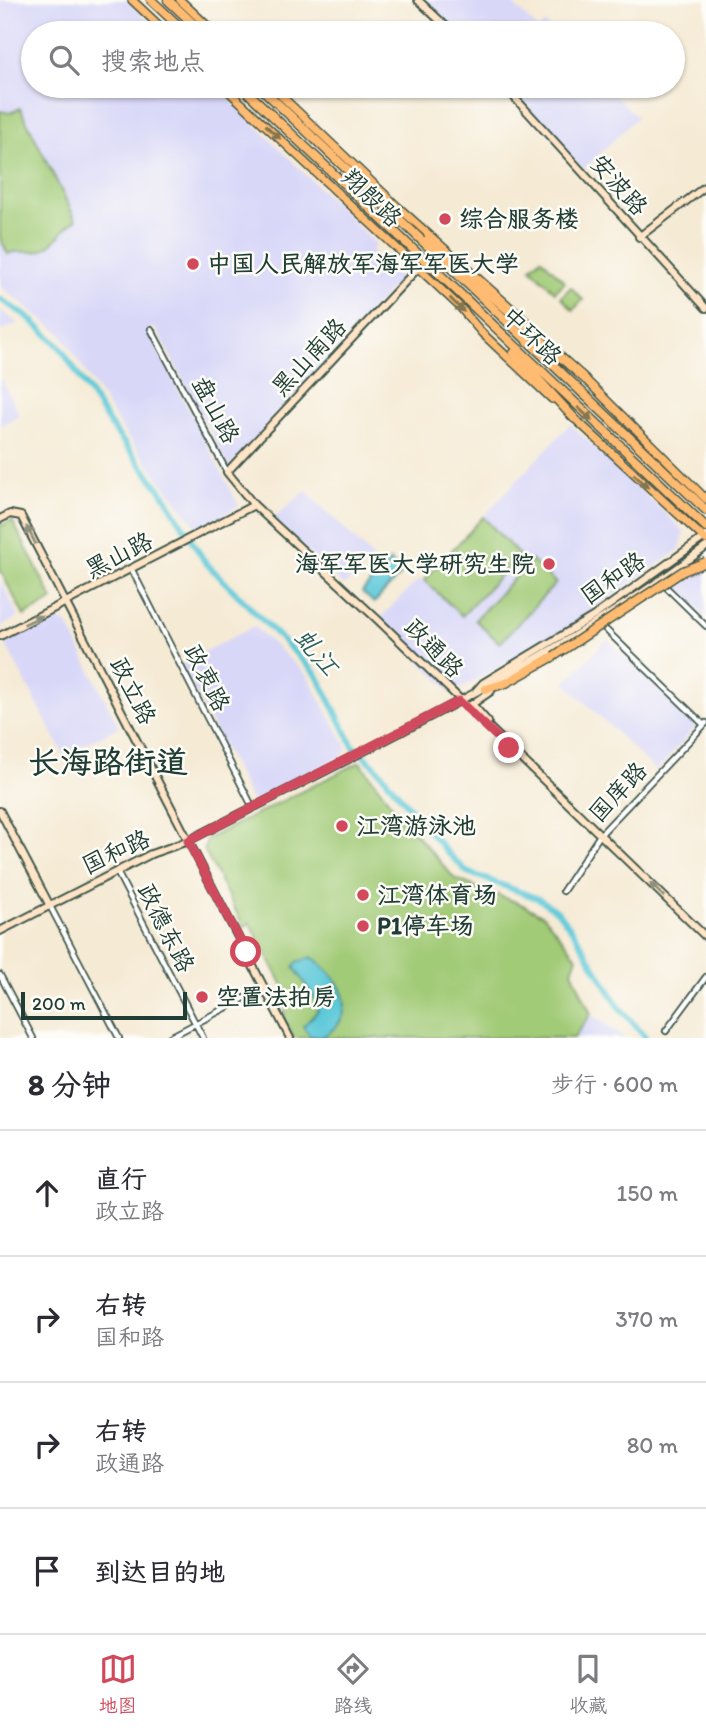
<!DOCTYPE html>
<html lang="zh">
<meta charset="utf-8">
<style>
:root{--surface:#fff;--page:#f7f7f7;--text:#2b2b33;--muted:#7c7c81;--line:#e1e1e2;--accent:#d1495b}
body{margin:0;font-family:Itim,"LXGW WenKai TC",sans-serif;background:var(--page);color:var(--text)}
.scale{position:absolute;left:21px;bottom:18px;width:166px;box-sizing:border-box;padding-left:7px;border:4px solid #1f3d34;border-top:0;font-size:19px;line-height:24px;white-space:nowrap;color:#1f3d34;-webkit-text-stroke:5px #fdfcf7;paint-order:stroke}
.stop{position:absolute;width:21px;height:21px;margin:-16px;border:5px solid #d1495b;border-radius:50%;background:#fff}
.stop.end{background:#d1495b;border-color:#fff;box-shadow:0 2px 7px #0008}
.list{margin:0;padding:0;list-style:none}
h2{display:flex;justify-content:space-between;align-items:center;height:91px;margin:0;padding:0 28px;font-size:30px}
h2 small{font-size:23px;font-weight:400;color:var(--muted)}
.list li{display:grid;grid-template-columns:46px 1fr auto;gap:21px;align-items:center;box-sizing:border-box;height:126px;padding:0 28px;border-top:2px solid var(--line)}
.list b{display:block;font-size:26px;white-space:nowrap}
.list p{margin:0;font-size:23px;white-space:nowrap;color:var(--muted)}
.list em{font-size:23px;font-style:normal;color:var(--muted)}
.icon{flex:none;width:38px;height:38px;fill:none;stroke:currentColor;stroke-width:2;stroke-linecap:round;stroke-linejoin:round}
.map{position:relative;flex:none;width:706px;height:1038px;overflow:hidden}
.search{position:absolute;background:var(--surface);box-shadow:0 2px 5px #0004;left:21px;right:21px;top:21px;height:77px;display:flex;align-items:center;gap:18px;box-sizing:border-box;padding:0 24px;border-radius:38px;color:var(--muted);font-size:26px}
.sheet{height:595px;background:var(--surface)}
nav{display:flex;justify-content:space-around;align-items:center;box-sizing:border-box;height:98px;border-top:2px solid var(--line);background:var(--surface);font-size:19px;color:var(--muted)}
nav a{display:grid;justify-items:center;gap:4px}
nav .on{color:var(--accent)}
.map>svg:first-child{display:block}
</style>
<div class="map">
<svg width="706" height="1038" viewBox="0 0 706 1038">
<rect width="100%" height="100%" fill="#fdfcf7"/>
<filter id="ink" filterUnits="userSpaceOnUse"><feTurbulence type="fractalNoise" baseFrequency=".0143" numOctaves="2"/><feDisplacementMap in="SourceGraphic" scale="14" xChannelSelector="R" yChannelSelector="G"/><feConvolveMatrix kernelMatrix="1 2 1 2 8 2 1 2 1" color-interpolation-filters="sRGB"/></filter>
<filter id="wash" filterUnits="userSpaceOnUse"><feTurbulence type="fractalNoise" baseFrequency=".00686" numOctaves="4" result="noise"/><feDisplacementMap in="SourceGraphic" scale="28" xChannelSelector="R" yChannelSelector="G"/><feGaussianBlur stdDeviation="1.57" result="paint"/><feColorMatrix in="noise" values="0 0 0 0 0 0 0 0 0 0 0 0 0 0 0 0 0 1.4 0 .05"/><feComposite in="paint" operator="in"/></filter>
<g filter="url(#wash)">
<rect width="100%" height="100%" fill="#f5ead4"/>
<path fill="#d8d7f8" d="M0,0H126L161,33H33V86H216L376,244L372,251L401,278L229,467L155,327L147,330L239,506L198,529L126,435L61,334L0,286Z
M423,0H509L538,29L545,23L555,33H457Z
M507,86H606L637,117L583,170Z
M0,310L18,323L0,332Z
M0,377L20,415L0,426Z
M570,424L684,531L680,549L564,631L452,693L378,620L418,580H424Z
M306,491L373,557L344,586L273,518Z
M706,567V618L675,587L690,573Z
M0,579L19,617L0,627Z
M54,617L68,625L119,727L64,755L5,643Z
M254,626L307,675L347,748L343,755L252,802L181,664Z
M607,639L697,726L656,771L565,683Z
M591,1014L625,1038H574Z"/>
<path fill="#a2cb77" stroke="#608456" stroke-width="2" d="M20,108L76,220C62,227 58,243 42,250C30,255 19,248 8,254L0,238V111L10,113Z
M541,258L565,282L555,292L531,268Z
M571,287L583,300L573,310L561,297Z
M483,517L519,555L462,616L424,580Z
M12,520L53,600L24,616L0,570V526Z
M531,560L556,583L500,643L475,620Z
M360,762L400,816L455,879L521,904L544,916L577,957L572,971L591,1014L574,1038H294L285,1020L286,991L250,923L244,927L204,850L207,839Z"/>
<path fill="#5fc9d9" stroke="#3f8386" stroke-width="2" d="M390,561L402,573L374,603L362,592Z
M312,957C342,979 363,1014 322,1037L310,1036L303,1026L318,1011L315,999L294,967L297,962Z"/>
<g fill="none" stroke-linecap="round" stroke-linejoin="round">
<path stroke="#5fc9d9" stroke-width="6" d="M0,299L28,317L60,347L111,426L164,495L205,562L317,675L353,746L376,767L444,849L467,872L539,899L557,911L575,934L619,1007L646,1038"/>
</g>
</g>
<g filter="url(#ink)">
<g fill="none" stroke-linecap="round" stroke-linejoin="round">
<defs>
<path id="street" d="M151,329L227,472
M132,570L250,802
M664,585L706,626
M602,626L704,725
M117,872L203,1038
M563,891L600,835L706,723
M50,906L119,1038
M0,975L33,1038
M666,1031L706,977
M168,1038L264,988"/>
<path id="secondary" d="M418,0L453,33
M504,86L706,308
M639,237L706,186
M418,268L227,472L254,505L378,620L706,937
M0,519L10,514L21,516L290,1038
M0,636L254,505
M476,691L483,683L594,616L706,536
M488,722L472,704L491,691
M0,811L50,906
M0,931L151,854L188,841C364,749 547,667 706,547"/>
<path id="primary" d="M132,0L167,33
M180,0L215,33
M223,86L459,306L482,333L552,399
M271,86L398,207L530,325
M581,375L706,499
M572,416L706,540"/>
<path id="highway" d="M151,0L186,33
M168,0L203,33
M241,86L706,527
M259,86L706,510
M428,239L585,379
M514,353L574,418
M486,689L506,683L554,656"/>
</defs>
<use href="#street" stroke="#3f574c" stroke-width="8"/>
<use href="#secondary" stroke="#3f574c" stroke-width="10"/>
<use href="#primary" stroke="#3f574c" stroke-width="10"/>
<use href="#highway" stroke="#3f574c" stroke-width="11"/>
<use href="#street" stroke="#fff" stroke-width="4.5"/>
<use href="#secondary" stroke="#ffe4c6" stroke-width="6"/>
<use href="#primary" stroke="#ffbb71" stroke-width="7"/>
<use href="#highway" stroke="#ffbb71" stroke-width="8"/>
<defs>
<path id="highway-bridge" d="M554,656L683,571L706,562"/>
</defs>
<use href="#highway-bridge" stroke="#3f574c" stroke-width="11" stroke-linecap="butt"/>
<use href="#highway-bridge" stroke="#ffbb71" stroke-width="8"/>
</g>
<defs><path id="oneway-solid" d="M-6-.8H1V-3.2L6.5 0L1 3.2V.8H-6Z" transform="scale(1.75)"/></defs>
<g fill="#84764f">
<use href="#oneway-solid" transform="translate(273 132) rotate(43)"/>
<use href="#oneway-solid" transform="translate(457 305) rotate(45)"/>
<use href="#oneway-solid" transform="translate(585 414) rotate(44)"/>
<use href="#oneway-solid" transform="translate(641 481) rotate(43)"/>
</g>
<g fill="#8f907d">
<use href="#oneway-solid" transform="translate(31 535) rotate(-118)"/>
<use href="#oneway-solid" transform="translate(33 620) rotate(-26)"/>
<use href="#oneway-solid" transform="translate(657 890) rotate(-136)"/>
</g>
</g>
<g fill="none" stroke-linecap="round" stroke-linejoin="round" filter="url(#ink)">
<path stroke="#d1495b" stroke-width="9" d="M246,952L188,841L459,701L509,748"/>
</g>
<g fill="#d1495b" stroke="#fdfcf7" stroke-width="2.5">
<circle cx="445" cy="219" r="7"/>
<circle cx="193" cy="264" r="7"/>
<circle cx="549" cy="564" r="7"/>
<circle cx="342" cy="826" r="7"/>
<circle cx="363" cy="895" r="7"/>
<circle cx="363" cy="926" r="7"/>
<circle cx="202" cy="997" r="7"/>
</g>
<g text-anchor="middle" stroke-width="5" stroke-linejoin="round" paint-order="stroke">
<g font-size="24" fill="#1f3d34" stroke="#fdfcf7">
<text transform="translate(619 185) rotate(48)" y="8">安波路</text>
<text transform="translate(372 198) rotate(44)" y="8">翔殷路</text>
<text transform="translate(532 336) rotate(44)" y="8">中环路</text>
<text transform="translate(309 357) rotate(-47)" y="8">黑山南路</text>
<text transform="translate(216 410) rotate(62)" y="8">盘山路</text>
<text transform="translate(119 555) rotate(-27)" y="8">黑山路</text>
<text transform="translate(613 578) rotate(-35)" y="8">国和路</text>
<text transform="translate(434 648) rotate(45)" y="8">政通路</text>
<text transform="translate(207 678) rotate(63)" y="8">政衷路</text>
<text transform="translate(133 691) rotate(63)" y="8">政立路</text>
<text transform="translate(618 792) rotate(-47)" y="8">国庠路</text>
<text transform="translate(116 852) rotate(-25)" y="8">国和路</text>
<text transform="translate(166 928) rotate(63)" y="8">政德东路</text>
</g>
<g font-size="24" font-weight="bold" fill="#1f3d34" stroke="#fdfcf7" text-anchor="start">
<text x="459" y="227">综合服务楼</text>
<text x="207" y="272">中国人民解放军海军军医大学</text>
<text x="535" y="572" text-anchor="end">海军军医大学研究生院</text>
<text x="356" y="834">江湾游泳池</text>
<text x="377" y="903">江湾体育场</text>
<text x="377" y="934">P1停车场</text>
<text x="216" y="1005">空置法拍房</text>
</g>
<g font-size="26" font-style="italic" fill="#2f605d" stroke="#fdfcf7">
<text transform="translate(317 652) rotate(50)" y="9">虬江</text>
</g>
<g font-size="32" font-weight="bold" fill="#1f3d34" stroke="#fdfcf7">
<text x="108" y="773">长海路街道</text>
</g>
</g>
</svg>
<div class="scale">200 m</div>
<div class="stop" style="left:246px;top:952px"></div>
<div class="stop end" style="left:509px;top:748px"></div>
<div class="search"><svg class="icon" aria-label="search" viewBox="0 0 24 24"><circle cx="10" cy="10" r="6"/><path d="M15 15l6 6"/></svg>搜索地点</div>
</div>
<section class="sheet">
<h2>8 分钟<small>步行 · 600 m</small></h2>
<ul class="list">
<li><svg class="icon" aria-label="ahead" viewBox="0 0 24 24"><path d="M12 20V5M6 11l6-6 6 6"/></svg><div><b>直行</b><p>政立路</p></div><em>150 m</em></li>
<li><svg class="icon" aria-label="right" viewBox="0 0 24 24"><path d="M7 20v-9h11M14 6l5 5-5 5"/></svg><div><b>右转</b><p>国和路</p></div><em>370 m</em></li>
<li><svg class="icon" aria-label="right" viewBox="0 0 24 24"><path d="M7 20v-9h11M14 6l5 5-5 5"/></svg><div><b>右转</b><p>政通路</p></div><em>80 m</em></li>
<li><svg class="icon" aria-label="arrive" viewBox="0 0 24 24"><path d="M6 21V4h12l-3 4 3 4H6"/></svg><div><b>到达目的地</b></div></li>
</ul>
</section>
<nav>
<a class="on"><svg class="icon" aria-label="map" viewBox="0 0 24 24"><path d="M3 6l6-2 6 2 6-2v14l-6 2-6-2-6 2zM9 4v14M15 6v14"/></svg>地图</a>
<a><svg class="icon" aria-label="directions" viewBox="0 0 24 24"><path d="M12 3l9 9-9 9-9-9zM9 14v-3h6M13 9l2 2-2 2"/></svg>路线</a>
<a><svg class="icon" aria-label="saved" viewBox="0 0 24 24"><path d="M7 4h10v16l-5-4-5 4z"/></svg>收藏</a>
</nav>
